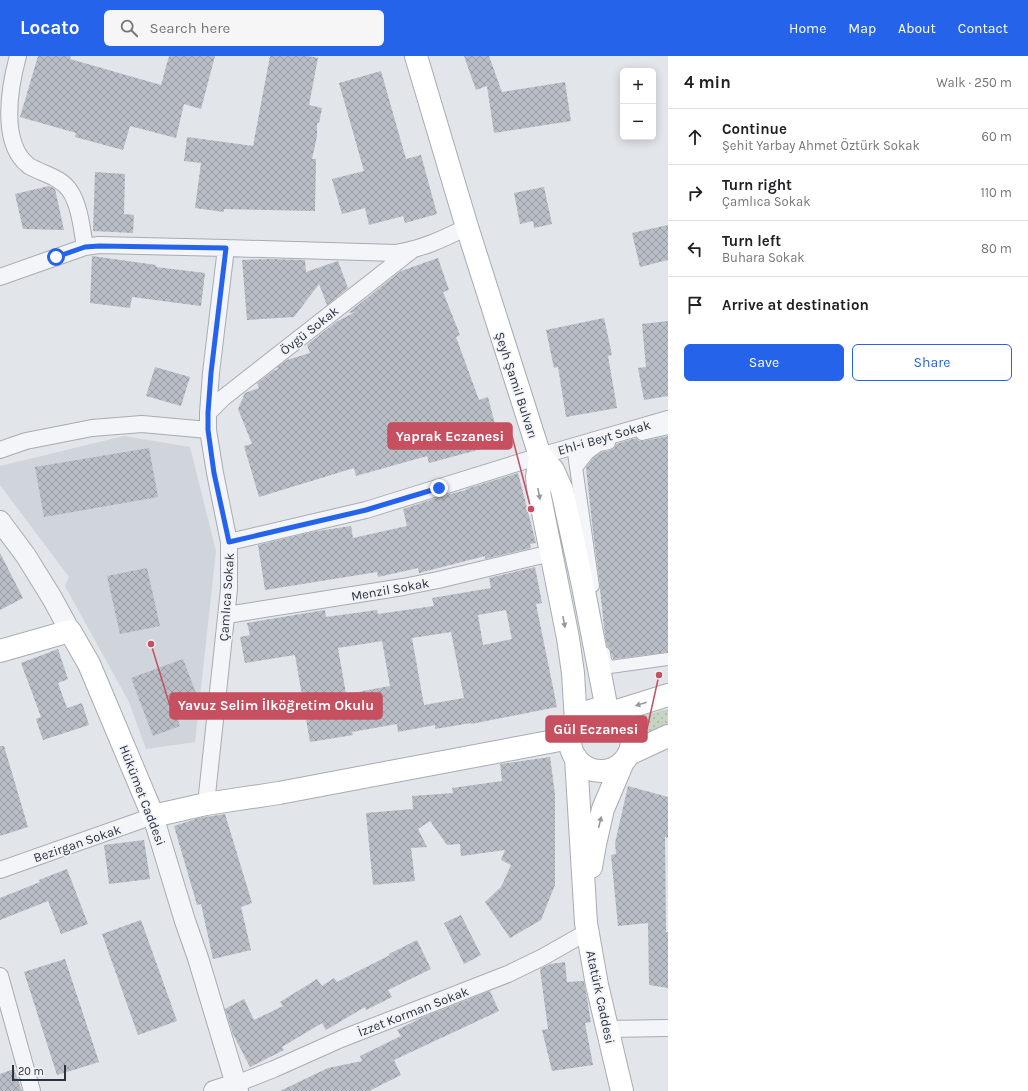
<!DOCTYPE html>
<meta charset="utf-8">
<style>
:root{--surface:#fff;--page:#f6f6f6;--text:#202124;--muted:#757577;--line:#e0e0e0;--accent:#2563eb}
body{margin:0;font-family:Karla,sans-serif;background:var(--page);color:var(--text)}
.controls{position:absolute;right:12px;top:12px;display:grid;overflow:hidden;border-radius:6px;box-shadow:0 2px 10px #0003}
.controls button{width:36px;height:36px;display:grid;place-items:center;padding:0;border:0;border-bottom:1px solid var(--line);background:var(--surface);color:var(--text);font:20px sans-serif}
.scale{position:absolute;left:12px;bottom:10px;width:54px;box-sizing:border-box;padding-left:4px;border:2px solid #2b3240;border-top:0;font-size:11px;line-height:14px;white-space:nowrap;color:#2b3240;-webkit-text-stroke:3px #f1f3f7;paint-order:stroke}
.stop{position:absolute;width:12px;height:12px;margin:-9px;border:3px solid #2563eb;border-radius:50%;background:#fff}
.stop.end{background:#2563eb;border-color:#fff;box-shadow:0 1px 4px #0008}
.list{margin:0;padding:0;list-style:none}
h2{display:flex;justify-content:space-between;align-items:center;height:52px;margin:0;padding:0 16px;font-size:17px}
h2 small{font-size:13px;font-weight:400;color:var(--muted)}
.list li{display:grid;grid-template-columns:26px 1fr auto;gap:12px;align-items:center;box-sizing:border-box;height:56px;padding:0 16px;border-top:1px solid var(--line)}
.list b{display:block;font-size:15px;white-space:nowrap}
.list p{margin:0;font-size:13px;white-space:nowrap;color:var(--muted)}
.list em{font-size:13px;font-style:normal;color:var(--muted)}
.actions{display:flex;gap:8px;padding:12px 16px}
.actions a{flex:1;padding:9px 0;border:1px solid var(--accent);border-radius:6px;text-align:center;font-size:14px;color:var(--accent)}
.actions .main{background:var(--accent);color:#fff}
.icon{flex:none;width:22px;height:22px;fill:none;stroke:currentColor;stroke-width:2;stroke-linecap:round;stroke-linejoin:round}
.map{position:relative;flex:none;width:668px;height:1035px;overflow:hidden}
header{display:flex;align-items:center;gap:24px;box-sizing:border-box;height:56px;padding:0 20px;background:var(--accent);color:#fff}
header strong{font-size:19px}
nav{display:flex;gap:22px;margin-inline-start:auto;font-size:14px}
.search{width:280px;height:36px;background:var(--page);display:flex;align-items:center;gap:10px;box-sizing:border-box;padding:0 14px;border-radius:6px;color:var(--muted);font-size:15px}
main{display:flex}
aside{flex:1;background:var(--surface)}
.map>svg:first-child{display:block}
</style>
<header>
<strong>Locato</strong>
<div class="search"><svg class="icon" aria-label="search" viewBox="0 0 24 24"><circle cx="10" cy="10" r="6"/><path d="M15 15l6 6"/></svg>Search here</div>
<nav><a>Home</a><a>Map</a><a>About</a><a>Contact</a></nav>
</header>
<main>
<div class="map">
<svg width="668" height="1035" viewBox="0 0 668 1035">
<defs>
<pattern id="grass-dots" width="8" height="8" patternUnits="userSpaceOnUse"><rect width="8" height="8" fill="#c7d3c3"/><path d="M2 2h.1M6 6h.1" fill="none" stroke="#abb6a9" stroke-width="1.8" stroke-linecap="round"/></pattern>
<pattern id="building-cross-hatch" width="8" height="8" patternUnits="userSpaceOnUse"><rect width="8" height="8" fill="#b9bec6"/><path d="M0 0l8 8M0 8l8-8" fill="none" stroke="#979ba2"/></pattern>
</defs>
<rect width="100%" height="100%" fill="#e2e5e9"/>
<path fill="#d0d4db" d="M124,380L190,391L216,495L195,686L146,693L129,646L65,530L69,521L0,429V410Z"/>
<path fill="url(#grass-dots)" d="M668,653V668L648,676L645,659Z"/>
<path fill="url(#building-cross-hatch)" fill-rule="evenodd" d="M38,0H71L70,3L161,29L169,0H215L201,53L184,48L176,82L130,70L123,94L75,81L76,77L20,61Z
M270,0H308L318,2L309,49L322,52L319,67H317V80L312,103H316L315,155L224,153V156L195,152L201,107L184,105L187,81L253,90Z
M464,0H489L502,36L565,26L571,65L494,77L487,30L476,34Z
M381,15L406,103L421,99L437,158L405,167L403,160L369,169L365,152L342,158L332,123L364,115L339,27Z
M95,116L125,118L124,158L134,159L133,177L93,175Z
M49,130L55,133L64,174L23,173L15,138Z
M544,131L552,168L534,172L533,165L520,168L514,137Z
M668,169V204L640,211L632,177Z
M92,200L156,209V211L205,217L201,250L132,241L130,252L90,247Z
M438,202L449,234L443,236L460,279L456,281L479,344L488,341L500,388L429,407L427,400L356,420L354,412L259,441L244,390L252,388L238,353L245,337L259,332L257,327L273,315L278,313L277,311L287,304L310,297L307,289L336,266L355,256L348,257L401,215Z
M267,203L305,204L306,216L338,205L348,232L327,249L319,228L294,261L247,264L242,204Z
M604,262L612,299L608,300L617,352L566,361L558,311L554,312L546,274Z
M668,265V340L644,344L638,312L646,311L642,268Z
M155,311L190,321L181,350L146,340Z
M668,380V596L613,603L610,593L607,590L605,580L600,533V529L593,476L586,411L593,402L602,396L614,393L616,388L636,382L639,385H643Z
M149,392L158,441L44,461L35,411Z
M518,417L536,487L530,488L531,492L485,503V500L419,517L418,512L378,521L377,516L265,534L258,489L312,476L351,470L353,482L407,470L403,453L446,439L466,434V433Z
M0,497L23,542L0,554Z
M535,511L542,547L536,548L557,651L471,668V667L435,673V669L398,676L397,668L352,676L353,679L310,686L295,599L245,607L240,581L250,579L247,567L325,554L326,561L377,554L378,558L434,550L432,542L491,532L489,522ZM506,554L512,583L483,589L478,559ZM451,576L464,642L424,649L412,582ZM382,585L390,630L346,638L338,592Z
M147,512L160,570L120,578L107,520Z
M58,593L68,623L58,627L67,652L82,647L89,669L43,684L36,663L41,661L21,607Z
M183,603L196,637L171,646L180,670L153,680L131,622Z
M0,690H4L28,771L0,780Z
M550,701L555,738V829L541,864L510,882L485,846L501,831L511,809L501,804L505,794L461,800L460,788L447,789L430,765L418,773L427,791L411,792L415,825L373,829L366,757L413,753L412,740L453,737L452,732L502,725L500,708Z
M628,730L668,741V782L665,781L666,876H668V932L649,929L648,867L618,870L611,799L616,798L615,787Z
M225,758L252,847L241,851L251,894L213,903L201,848L197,849L174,770L199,762Z
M144,784L150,823L109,828L104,789Z
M67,813L88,868L61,878L48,845L0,864V842L40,826L39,824Z
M461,859L481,899L464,908L444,867Z
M141,864L177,965L138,979L102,878Z
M417,884L431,913L388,934L392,941L366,954L365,951L326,974L322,967L282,991L284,994L250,1011L233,978L225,953L244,943L254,964L283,950L280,946L317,923L322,930L334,922L337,926L390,899L389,898Z
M65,903L99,1006L57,1019L24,916Z
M565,906L567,926L584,925L591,966L585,967L593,1009L552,1015L542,974L548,973L540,913L550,908Z
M490,935L499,955L394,1004L401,1019L369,1035H280L328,1012L362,1005L360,1000L401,980L397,974L423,961Z
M14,1013L22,1035H0V1018Z"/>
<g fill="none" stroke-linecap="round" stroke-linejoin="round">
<defs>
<path id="pedestrian" d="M642,378L668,372
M573,390L593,530
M576,412L588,397L599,389L609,387
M604,597L605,605L610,611L668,603"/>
<path id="minor" d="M18,0C9,33 0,88 29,110C43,118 61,121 70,135C80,150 82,174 85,191
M0,221L85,191L99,189L226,192L396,197C422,193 443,183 467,171
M208,357L223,342L411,195
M0,394L26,385L92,372L142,368L208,374
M229,486L366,454L540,400L668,363
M227,559L403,531L438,524L551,497
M206,748L229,533V486L215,417L208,374V357L211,317L226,192
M0,814L153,760
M0,920L32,1035
M607,973L668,972
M236,1028L274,1013L341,983L508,918L543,901L587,876"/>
<path id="tertiary" d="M0,465L26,500L52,542L70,575
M153,760L185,865L198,902L238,1035
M214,1035L236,1028"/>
<path id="secondary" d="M416,0L467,171L540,400L537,421L538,431L568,582L573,617L576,667
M540,400L553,414L562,434L583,530L607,654
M0,595L70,575L89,608L153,760L206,748L279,737L570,682
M570 684a31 31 0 1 1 62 0a31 31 0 1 1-62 0Z
M614,656L668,639
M629,698L668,680
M576,702L586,867L597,929L622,1035
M591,811L595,788L603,753L623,706"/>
</defs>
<use href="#pedestrian" stroke="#a7acb3" stroke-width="14"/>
<use href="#minor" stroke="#a7acb3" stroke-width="18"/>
<use href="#tertiary" stroke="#a7acb3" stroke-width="22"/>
<use href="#secondary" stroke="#a7acb3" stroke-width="24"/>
<use href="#pedestrian" stroke="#f4f5f8" stroke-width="12"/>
<use href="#minor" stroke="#f4f5f8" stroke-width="16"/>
<use href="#tertiary" stroke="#f4f5f8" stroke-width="20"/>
<use href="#secondary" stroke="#fff" stroke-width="22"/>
</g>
<defs><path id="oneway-solid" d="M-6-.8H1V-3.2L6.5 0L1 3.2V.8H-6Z"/></defs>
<g fill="#9598a0">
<use href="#oneway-solid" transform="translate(539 438) rotate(79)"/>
<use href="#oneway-solid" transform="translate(564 566) rotate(79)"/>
<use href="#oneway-solid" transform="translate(641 648) rotate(163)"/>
<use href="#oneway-solid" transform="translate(600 766) rotate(-76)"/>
</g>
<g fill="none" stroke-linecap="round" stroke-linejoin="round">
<path stroke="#2563eb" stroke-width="5" d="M56,201L85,191L99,190L226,192L211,317L208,357V374L214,417L229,486L366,454L439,432"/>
</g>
<g text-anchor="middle" stroke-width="3.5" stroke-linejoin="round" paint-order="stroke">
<g font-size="13" fill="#2b3240" stroke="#f1f3f7">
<text transform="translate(309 274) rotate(-38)" y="5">Övgü Sokak</text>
<text transform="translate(517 329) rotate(72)" y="5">Şeyh Şamil Bulvarı</text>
<text transform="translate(604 381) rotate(-16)" y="5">Ehl-i Beyt Sokak</text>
<text transform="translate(390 533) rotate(-10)" y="5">Menzil Sokak</text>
<text transform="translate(226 541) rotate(-86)" y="5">Çamlıca Sokak</text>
<text transform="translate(143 739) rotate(69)" y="5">Hükümet Caddesi</text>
<text transform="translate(77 787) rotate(-19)" y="5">Bezirgan Sokak</text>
<text transform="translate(601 941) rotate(78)" y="5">Atatürk Caddesi</text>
<text transform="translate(413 955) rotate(-21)" y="5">İzzet Korman Sokak</text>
</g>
</g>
<path fill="none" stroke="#c64f60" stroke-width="1.5" d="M531 453L512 380M151 588L170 650M659 619L647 673"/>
<g fill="#c64f60" stroke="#f1f3f7" stroke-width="1.5">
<circle cx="531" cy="453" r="4"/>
<circle cx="151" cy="588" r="4"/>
<circle cx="659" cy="619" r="4"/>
</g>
<g fill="#c64f60" stroke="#c64f60" stroke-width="1.5">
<rect x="388" y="367" width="124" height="26" rx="4"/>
<rect x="170" y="637" width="212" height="26" rx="4"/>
<rect x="546" y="660" width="101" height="26" rx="4"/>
</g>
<g font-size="14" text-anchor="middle" font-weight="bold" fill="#fff">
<text x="450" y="385">Yaprak Eczanesi</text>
<text x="276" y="654">Yavuz Selim İlköğretim Okulu</text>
<text x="596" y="678">Gül Eczanesi</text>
</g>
</svg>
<div class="controls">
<button>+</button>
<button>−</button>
</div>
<div class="scale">20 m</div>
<div class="stop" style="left:56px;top:201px"></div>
<div class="stop end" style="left:439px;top:432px"></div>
</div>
<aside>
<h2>4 min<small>Walk · 250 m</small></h2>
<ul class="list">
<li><svg class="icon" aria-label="ahead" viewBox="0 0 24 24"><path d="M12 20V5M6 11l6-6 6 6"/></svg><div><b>Continue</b><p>Şehit Yarbay Ahmet Öztürk Sokak</p></div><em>60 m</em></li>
<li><svg class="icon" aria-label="right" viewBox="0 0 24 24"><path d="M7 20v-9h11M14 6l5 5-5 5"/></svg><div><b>Turn right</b><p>Çamlıca Sokak</p></div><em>110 m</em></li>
<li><svg class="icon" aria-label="left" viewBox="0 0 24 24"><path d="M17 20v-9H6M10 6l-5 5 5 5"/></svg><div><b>Turn left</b><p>Buhara Sokak</p></div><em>80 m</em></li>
<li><svg class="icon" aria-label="arrive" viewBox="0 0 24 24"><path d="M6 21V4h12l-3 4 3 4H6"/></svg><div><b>Arrive at destination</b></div></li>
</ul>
<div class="actions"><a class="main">Save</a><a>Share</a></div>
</aside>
</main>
